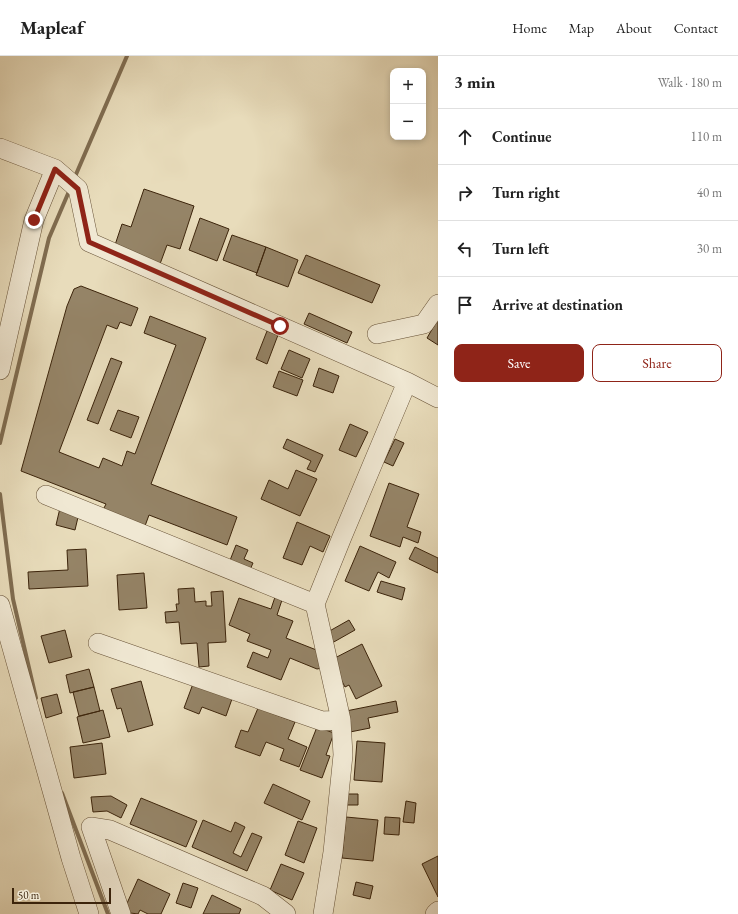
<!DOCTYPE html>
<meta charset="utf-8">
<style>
:root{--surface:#fff;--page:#f2f2f2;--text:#222;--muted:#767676;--line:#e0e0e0;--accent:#8f2418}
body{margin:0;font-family:"EB Garamond",serif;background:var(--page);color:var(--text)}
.controls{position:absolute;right:12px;top:12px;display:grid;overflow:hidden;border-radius:8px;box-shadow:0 2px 6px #0003}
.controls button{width:36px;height:36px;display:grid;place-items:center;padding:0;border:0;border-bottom:1px solid var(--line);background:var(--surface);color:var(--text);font:20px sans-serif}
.scale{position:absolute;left:12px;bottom:10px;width:99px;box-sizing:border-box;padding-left:4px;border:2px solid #3c240b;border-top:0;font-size:11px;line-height:14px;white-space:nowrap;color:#3c240b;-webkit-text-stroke:3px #f0e8d3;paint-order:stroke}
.stop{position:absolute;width:12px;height:12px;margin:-9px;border:3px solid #8f2418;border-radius:50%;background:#fff}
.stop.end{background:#8f2418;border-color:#fff;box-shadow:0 1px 4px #0008}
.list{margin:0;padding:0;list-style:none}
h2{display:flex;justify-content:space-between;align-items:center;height:52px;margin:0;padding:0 16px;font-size:17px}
h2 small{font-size:13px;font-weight:400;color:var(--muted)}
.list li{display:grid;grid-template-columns:26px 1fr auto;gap:12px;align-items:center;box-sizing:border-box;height:56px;padding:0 16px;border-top:1px solid var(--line)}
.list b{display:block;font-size:15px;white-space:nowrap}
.list em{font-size:13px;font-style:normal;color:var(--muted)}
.actions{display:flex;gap:8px;padding:12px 16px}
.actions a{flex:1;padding:9px 0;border:1px solid var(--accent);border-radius:8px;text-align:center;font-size:14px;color:var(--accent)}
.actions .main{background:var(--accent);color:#fff}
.icon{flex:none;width:22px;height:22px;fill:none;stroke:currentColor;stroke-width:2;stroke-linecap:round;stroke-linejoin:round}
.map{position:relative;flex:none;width:438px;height:858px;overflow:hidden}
header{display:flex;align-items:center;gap:24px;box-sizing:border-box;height:56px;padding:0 20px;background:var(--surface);border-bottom:1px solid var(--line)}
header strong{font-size:19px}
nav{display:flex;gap:22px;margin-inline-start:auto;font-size:14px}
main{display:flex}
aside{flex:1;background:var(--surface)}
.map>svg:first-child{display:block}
</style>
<header>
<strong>Mapleaf</strong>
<nav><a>Home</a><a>Map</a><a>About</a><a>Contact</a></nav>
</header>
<main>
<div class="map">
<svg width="438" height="858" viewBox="0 0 438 858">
<rect width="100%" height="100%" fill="#e8dcbb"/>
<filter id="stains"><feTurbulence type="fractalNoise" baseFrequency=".005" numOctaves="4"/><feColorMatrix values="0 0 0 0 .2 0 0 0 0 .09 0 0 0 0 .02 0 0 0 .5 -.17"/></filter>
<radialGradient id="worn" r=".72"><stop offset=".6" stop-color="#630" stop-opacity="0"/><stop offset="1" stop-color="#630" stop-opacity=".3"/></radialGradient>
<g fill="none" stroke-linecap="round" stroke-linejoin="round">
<path stroke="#806d51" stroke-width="4" d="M74,123L127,0
M0,387L49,182L70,133
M0,438L13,543L36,642
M62,737L108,858"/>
</g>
<path fill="#958467" stroke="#3c240b" d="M144,133L194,150L180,193L167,189L160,208L114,192L122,168L131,171Z
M200,162L229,173L217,205L189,194Z
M232,179L266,191L257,217L223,204Z
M266,191L298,204L288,231L256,219Z
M306,199L380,229L372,247L298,217Z
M81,230L138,252L131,270L120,266L117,273L107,269L59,396L99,412L103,402L122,410L127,395L135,398L176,289L144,277L150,260L206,282L151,428L237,461L227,489L149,459L145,470L103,454L106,448L21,415L67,250L74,233Z
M309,257L352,276L347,287L304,268Z
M438,263V289L427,282Z
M267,275L278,279L267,308L256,303Z
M289,294L310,303L302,322L281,313Z
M111,302L122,306L98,368L87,364Z
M319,312L339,320L333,337L313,330Z
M279,315L303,324L297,340L273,331Z
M118,354L139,361L131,382L110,374Z
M350,368L368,376L356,401L339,394Z
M287,383L323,399L315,416L307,413L311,405L283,392Z
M395,383L404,387L393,410L384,406Z
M296,414L317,423L300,460L261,443L269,424L288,433Z
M389,427L419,438L407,471L421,476L418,487L403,481L400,491L370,480Z
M60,452L79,457L75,474L56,469Z
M297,466L330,480L323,496L310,490L302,509L283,502Z
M236,489L248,494L244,503L253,507L249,516L229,507Z
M360,490L396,506L389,522L378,516L369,535L345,525Z
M415,491L438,502V517L409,503Z
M86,493L88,530L29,533L28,516L68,514L67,494Z
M144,517L147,552L119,554L117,519Z
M381,525L405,532L402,544L377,536Z
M194,532L195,546L206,545V550H212L211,536L223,535L226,586L208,587L209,610L199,611L197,587L181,588L179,566L166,567L165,556L177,555L176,548H179L178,533Z
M275,541L282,544L277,559L293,565L286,582L319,595L322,612L317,613L290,602L281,624L247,611L253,596L268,602L271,594L247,585L250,578L229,569L239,542L271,553Z
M349,564L355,574L332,587L326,577Z
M65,574L72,601L49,607L41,580Z
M362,588L382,630L356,643L349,629L345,631L331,604Z
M89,613L94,631L70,637L66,619Z
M141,625L153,669L128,676L121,652L117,653L111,633Z
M194,625L233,640L226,660L202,651L199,658L184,652Z
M94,631L100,655L79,660L73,636Z
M57,638L62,657L46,662L41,642Z
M396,645L398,656L368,662L370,672L350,676L346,655Z
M258,652L295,666L288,683L307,691L299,711L280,704L284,693L266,686L260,700L235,691L241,674L248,676Z
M103,654L110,681L83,687L77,661Z
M317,671L334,677L326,699L330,700L322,722L300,714Z
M357,685L385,687L382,726L354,724Z
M102,687L106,718L74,722L70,691Z
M273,728L310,745L302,764L264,747Z
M345,738H358V749H345Z
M111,740L127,749L121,762L107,755L93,756L91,741Z
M141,742L197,765L186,791L130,768Z
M406,745L416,747L414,767L403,766Z
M346,761L378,764L373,805L342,802Z
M385,761L400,762L399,779L384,778Z
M203,764L231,776L235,766L245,771L233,797L241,801L252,777L262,781L247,815L192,791Z
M298,765L317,772L304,807L285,799Z
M438,800V841L422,808Z
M281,808L304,817L292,844L270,834Z
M138,823L170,838L161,858H148L140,854L138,858L123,856Z
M356,826L373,830L370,843L353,839Z
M183,827L198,832L191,852L176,847Z
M212,839L241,853L239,858H203Z"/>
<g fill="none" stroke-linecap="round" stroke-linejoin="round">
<defs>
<path id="minor" d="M0,92L55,113L78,133L89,186L407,326L438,342
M377,278L424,268L438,248
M0,314L34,164L55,113
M46,439L315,548
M0,549L71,802L89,858
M98,587L322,665L341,664
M121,858L91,771L110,774L263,840L286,858
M323,858L333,796L343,699L341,664L315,548L342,481L407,326
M435,858L438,855"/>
</defs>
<use href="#minor" stroke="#675237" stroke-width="20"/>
<use href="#minor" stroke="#f0e8d3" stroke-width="19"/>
</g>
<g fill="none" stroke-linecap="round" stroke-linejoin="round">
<path stroke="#8f2418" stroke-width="5" d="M34,164L55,113L78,133L89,186L280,270"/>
</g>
<rect width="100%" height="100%" filter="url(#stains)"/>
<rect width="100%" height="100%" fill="url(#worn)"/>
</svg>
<div class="controls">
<button>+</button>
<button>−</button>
</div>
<div class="scale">50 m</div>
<div class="stop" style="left:280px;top:270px"></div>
<div class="stop end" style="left:34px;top:164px"></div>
</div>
<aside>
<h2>3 min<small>Walk · 180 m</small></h2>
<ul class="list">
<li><svg class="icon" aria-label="ahead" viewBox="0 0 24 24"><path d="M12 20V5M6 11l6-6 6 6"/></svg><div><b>Continue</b></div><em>110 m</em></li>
<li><svg class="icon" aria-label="right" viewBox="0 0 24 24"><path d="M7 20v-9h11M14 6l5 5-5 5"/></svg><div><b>Turn right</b></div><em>40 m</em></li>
<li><svg class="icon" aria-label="left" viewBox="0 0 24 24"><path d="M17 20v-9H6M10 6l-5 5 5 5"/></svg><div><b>Turn left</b></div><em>30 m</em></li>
<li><svg class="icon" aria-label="arrive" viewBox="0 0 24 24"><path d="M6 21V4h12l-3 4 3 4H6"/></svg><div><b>Arrive at destination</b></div></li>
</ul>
<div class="actions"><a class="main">Save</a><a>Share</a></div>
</aside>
</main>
